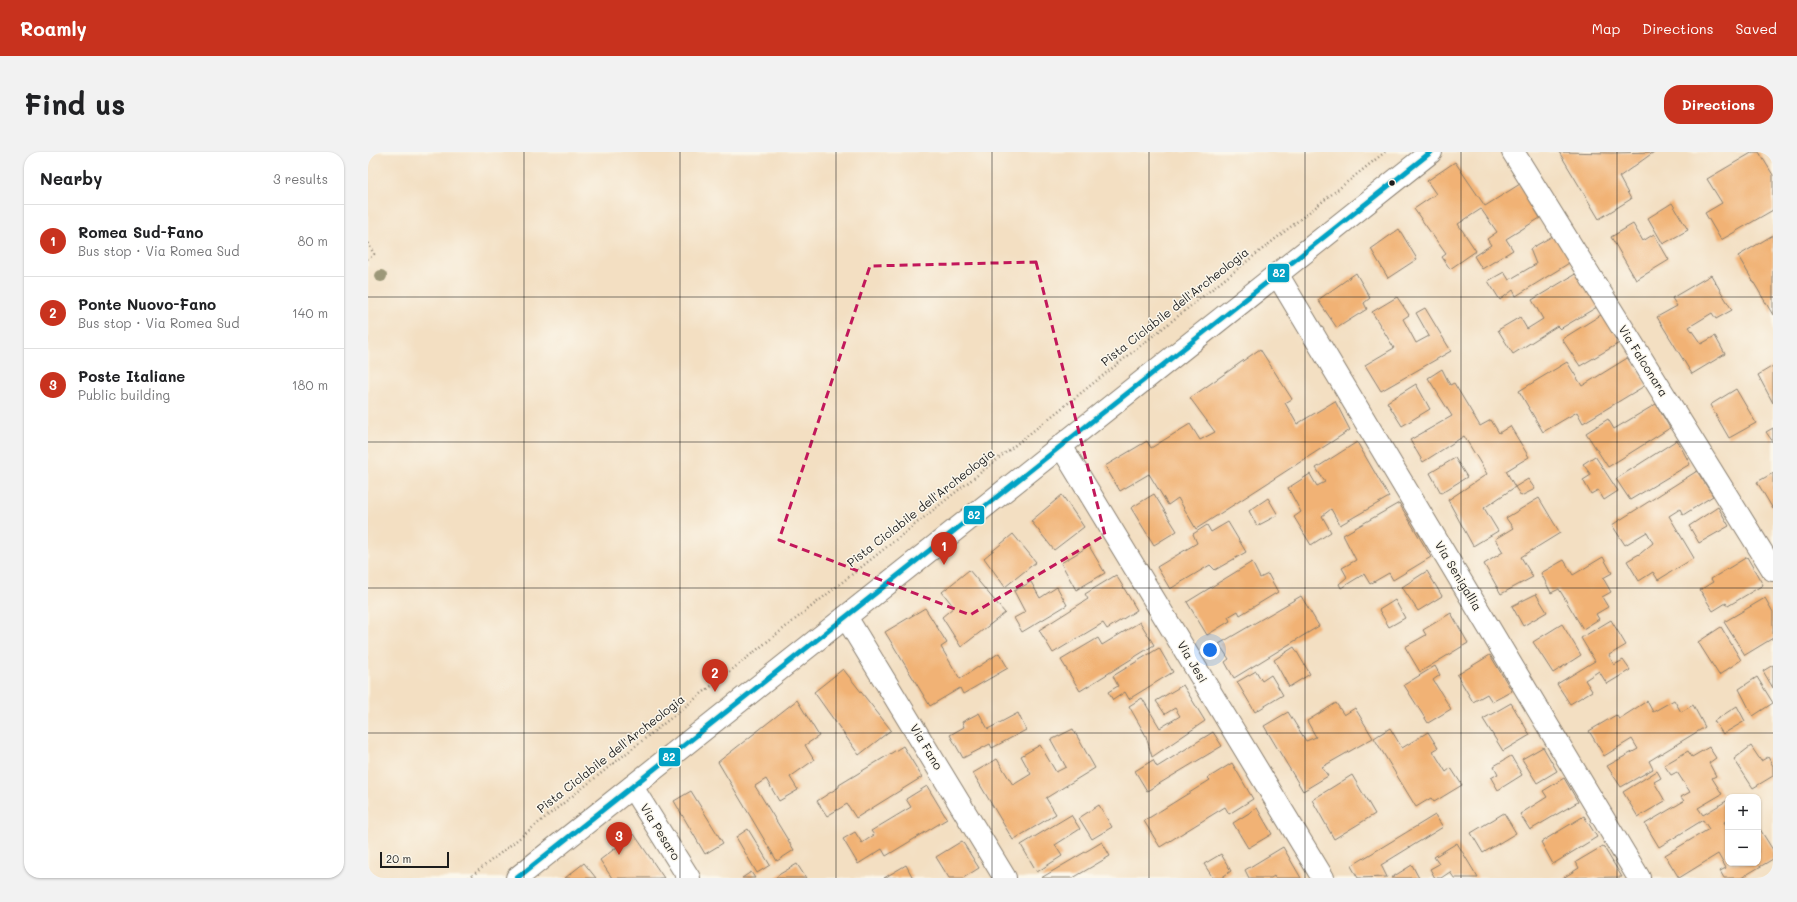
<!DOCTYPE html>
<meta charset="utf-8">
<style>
:root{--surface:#fff;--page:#f2f2f2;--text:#202124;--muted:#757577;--line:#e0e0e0;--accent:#c8321e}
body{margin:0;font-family:Mali,sans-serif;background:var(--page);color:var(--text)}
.controls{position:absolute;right:12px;bottom:12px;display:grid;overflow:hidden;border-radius:8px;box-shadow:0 1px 3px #0004}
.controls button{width:36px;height:36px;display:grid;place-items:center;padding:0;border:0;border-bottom:1px solid var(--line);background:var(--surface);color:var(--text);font:20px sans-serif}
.scale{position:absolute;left:12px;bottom:10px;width:69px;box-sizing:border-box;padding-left:4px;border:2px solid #1c1c1c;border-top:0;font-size:11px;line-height:14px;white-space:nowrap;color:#1c1c1c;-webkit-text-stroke:3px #fbf7ec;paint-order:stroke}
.you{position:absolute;left:842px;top:498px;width:14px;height:14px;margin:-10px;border:3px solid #fff;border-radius:50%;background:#1a73e8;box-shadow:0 0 0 6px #1a73e833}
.badge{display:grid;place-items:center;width:26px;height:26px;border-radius:50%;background:var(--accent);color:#fff;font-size:13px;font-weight:700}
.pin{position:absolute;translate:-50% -33px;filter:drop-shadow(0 1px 2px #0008)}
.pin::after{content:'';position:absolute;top:21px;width:14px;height:12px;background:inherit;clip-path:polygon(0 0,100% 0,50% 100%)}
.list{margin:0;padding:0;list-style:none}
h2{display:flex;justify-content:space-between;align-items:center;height:52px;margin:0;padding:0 16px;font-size:17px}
h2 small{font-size:13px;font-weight:400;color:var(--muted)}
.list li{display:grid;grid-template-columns:26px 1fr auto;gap:12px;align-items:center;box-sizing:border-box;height:72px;padding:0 16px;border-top:1px solid var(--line)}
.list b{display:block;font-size:15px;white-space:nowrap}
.list p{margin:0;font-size:13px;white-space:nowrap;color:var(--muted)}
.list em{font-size:13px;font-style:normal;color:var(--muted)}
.map{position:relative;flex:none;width:1405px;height:726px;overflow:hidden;border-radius:16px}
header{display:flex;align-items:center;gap:24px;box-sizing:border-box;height:56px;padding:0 20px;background:var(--accent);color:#fff}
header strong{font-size:19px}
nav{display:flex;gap:22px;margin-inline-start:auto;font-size:14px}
.intro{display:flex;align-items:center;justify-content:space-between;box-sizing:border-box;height:96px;padding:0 24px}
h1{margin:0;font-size:28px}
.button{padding:10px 18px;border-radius:16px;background:var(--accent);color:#fff;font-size:14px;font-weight:700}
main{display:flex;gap:24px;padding:0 24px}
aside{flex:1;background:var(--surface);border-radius:16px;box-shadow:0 1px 3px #0004}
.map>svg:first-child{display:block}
</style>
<header>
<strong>Roamly</strong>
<nav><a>Map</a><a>Directions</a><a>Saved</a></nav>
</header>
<div class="intro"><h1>Find us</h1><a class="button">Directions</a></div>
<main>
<aside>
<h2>Nearby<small>3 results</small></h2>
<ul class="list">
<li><span class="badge">1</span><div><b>Romea Sud-Fano</b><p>Bus stop · Via Romea Sud</p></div><em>80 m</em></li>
<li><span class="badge">2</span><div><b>Ponte Nuovo-Fano</b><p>Bus stop · Via Romea Sud</p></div><em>140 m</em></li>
<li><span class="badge">3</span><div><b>Poste Italiane</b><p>Public building</p></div><em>180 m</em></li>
</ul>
</aside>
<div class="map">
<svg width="1405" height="726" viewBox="0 0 1405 726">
<rect width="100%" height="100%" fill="#fbf7ec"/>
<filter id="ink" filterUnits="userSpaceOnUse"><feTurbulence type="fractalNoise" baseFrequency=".025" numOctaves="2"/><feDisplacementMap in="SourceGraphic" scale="8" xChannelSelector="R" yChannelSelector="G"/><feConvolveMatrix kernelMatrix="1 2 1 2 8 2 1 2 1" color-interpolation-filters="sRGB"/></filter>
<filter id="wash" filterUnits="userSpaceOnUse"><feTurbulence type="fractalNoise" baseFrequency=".012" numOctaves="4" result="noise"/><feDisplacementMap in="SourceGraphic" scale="16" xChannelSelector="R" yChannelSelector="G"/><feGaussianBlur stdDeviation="0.9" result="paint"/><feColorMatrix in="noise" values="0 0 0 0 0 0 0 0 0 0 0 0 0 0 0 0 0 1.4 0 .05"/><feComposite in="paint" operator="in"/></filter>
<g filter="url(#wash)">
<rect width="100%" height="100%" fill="#f3dfc2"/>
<g id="blocks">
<path fill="#f1b275" d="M1191,0L1244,1L1286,0L1251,25L1263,47L1231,67Z
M1385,0H1391L1405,23V58L1353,88L1337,61L1354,51L1339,27Z
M1087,10L1117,54L1152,32L1172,66L1138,87L1145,98L1114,117L1106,104L1123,93L1119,87L1129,80L1113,57L1090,72L1108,99L1082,117L1074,105L1078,102L1046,57L1068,42L1059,29Z
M1304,51L1320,78L1295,92L1280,66Z
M1265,72L1275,89L1286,82L1301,108L1268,128L1243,85Z
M1031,77L1049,107L1020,126L1003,97Z
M1190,81L1206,108L1148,144L1145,138L1132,148L1120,129L1136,120L1141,128L1168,112L1162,97Z
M1405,83V163L1370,104Z
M1214,118L1234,152L1192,177L1189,174L1145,202L1130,178L1152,165L1159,177L1175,167L1164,148Z
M988,121L1002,146L996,151L999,157L969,176L950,148Z
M1343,123L1364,158L1348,167L1344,161L1321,175L1333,192L1347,184L1357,202L1324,222L1289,165L1309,154L1304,146Z
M1029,145L1041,163L1035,167L1048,191L1061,184L1048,161L1057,156L1083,199L1013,239L997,213L1026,196L1004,160Z
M1236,161L1253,190L1212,214L1194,187Z
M892,197L924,247L917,251L929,272L967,249L982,278L828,377L810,346L800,353L781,322L752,339L737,314L779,289L783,296L822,272L832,288L847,280L822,246Z
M1261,205L1278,233L1215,271L1209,260L1175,280L1151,239L1199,210L1214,234Z
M1405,214V251L1390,223Z
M1074,217L1082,233L1086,231L1112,274L1123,268L1131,281L1142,274L1161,305L1138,319L1147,335L1116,356L1130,379L1105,394L1080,348L1119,322L1096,284L1055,310L1042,288L1084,264L1060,226Z
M1048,232L1062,257L1034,274L1019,250Z
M1368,237L1388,271L1361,286L1342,253Z
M1288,252L1302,276L1240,315L1218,281L1240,267L1246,277Z
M1405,276V290L1398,280Z
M1309,288L1322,312L1262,348L1248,327Z
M989,290L1021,345L972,373L963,357L954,364L963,380L943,393L926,365L933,360L920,336L942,322L949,334L957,330L948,316Z
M1227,304L1250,339L1236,348L1230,338L1223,342L1215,328L1223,323L1215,312Z
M1087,306L1099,325L1073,341L1062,321Z
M1329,319L1345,344L1315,363L1312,357L1301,364L1326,406L1290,428L1285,420L1271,429L1259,409L1273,401L1285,391L1279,380L1257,393L1244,373Z
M1405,321V357L1389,330Z
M1160,327L1167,337L1153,344L1147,335Z
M786,342L809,379L786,393L763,356Z
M694,343L716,375L686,398L663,369Z
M900,346L910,363L889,374L881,359Z
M1171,346L1192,381L1153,405L1165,425L1133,442L1116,412L1135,400L1127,387L1145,376L1138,366Z
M1031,351L1063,405L1025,428L1021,421L1002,432L996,422L973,436L971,432L979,425L974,416L988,408L975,383Z
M1350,355L1361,374L1331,391L1321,374Z
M860,370L878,400L847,418L842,413L802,437L789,415L829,391L825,382L839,373L843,380Z
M645,382L668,410L637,435L616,406Z
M721,394L737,421L708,438L693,411Z
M1235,405L1244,421L1235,426L1243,440L1234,445L1240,455L1228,462L1231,467L1215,477L1191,437L1183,441L1173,421L1196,408L1205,423Z
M1379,405L1395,433L1360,454L1358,451L1345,459L1332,438L1345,430L1343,427Z
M884,410L892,426L900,422L910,440L872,463L870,459L860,465L862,469L839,483L819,450Z
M601,418L637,461L593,495L574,465L586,455L574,440Z
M1059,419L1074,444L1050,459L1034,435Z
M748,423L769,458L739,477L735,471L685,501L671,478L720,447L717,442Z
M663,430L672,446L689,435L699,453L654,480L646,466L657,460L646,439Z
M1168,442L1179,460L1155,474L1144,454Z
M933,444L951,474L866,526L857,510L861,507L851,492Z
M1397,446L1405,460V486L1377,503L1356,470Z
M1027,448L1037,466L1021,475L1011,458Z
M557,456L579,491L573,495L592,527L631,501L640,516L595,542L592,536L562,554L517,480Z
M1083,461L1100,491L1052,520L1037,495L1058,483L1055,478Z
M1243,468L1258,493L1241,503L1246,513L1255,508L1262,518L1239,532L1231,519L1217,528L1224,539L1202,552L1189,532L1227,509L1213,486Z
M772,470L786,493L712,539L693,508L730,486L734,493Z
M1194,472L1213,503L1185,521L1165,490Z
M1353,475L1373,508L1351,523L1330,490Z
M926,495L942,522L921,535L906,508Z
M791,496L805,520L761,547L757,540L745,548L740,540L750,534L745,524Z
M1122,503L1144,539L1124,550L1119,542L1105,550L1089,523Z
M1405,513V536L1395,519Z
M1067,514L1072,523L1065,528L1083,557L1060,571L1036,533Z
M475,517L523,578L491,603L446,540Z
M888,519L894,529L903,523L915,543L887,560L869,530Z
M1389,525L1405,551L1385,564L1371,537Z
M815,533L837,569L784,605L778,584L761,554L774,546L792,576L812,564L807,556L797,562L788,549Z
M429,548L451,584L437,593L446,608L422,625L430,638L411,649L398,627L387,634L426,698L409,709L350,610Z
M1306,548L1313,560L1325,553L1337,575L1281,609L1285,617L1253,635L1239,614L1270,597L1264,587L1236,604L1221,579L1248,563L1251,567L1279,549L1285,560Z
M968,551L976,563L987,556L1005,586L954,615L960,624L935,639L896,574L920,560L938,589L948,585L939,569Z
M1143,551L1162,583L1135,599L1115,567Z
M1369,554L1377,569L1355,582L1346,569Z
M611,561L620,577L650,561L658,578L624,596L622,592L595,606L582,583L596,575L594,570Z
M1022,576L1034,596L1060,580L1070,596L1065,599L1078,620L1083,616L1094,633L1066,650L1063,646L1048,655L1006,586Z
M705,577L727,616L678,646L688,662L645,688L605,621L629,607L645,633L663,622L653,604L672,593L688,620L698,615L683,588Z
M845,580L854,594L779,639L767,619L785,608L789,615Z
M535,594L554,625L488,666L479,652L459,664L449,649L471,635V633Z
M1383,594L1393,609L1400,605L1405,614V624L1385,636L1366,607Z
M1175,595L1189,619L1169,631L1154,607Z
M1341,595L1348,606L1341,611L1348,624L1344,626L1354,642L1330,656L1335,663L1360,648V668L1356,670L1360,676V711H1390V674L1405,698V707L1373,726H1356L1352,719L1358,716L1350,702L1311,726L1297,703L1341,677L1335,668L1291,695L1277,672L1316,649L1313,645L1322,640L1309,620L1303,623L1296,613L1320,599L1324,605Z
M1143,604L1154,623L1130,638L1123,626L1130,622L1126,614Z
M864,611L885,647L861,662L857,655L792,695L776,669L842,628L840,626Z
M1289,619L1293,626L1286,630L1297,649L1270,665L1255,640Z
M984,623L1007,662L966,687L944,648Z
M1196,626L1210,650L1162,678L1152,662L1179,645L1175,639Z
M559,634L579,667L518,704L514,697L490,712L475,687L487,680L494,691L506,683L503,679L543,655L538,647Z
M323,639L355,691L337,702L306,649Z
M731,653L744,675L724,687L711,666Z
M889,656L904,682L880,696L865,671Z
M1136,661L1148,681L1115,701L1103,681Z
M703,663L712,677L687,693L694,704L669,720L653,693Z
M1067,663L1075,675L1013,713L1019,725L990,726L983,714Z
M1216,664L1229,685L1185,712L1173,690Z
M380,677L402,713L389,721L368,685Z
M266,682L296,726H244L232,708Z
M594,689L611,716L595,726H581L568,705Z
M734,690L742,704L705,726H673Z
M1089,691L1110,726H1086L1082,720L1073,726H1067L1062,717L1071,712L1066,705Z
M1235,694L1254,725L1195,726L1211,716L1208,710Z
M915,695L933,726H907L906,724L903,726H881L877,718Z
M853,702L863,719L853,726H845L836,712Z
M216,711L228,726H197Z
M429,712L438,726H407L412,722Z
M538,713L545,726H516Z
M1044,713L1051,726H1023Z
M383,720L387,726H374Z"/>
</g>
</g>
<g filter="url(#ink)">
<use href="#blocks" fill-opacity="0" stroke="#887e6f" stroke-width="1"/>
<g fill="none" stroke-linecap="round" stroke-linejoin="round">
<defs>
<path id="minor" d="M1145,0L1405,418
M909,122L1271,726
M693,294L955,726
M478,465L637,726
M264,635L321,726"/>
<path id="major" d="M149,726L1063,0"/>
</defs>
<use href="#minor" stroke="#887e6f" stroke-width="24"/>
<use href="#major" stroke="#887e6f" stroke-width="24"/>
<path stroke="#887e6f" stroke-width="2.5" stroke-dasharray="1 3" stroke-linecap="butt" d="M0,91L6,102L0,107
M101,726L1017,0"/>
<use href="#minor" stroke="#fff" stroke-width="22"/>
<use href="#major" stroke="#fff" stroke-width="22"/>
<defs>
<path id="bus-1" d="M149,726L1063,0"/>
</defs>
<use href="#bus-1" stroke="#fbf7ec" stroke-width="8"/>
<use href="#bus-1" stroke="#01a2c5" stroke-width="5"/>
</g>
<circle fill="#9c9879" cx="13" cy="124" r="6"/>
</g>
<path fill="none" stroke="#c2185b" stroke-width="3" stroke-dasharray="8 5" stroke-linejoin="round" d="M668,110L737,383L602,463L411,388L502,114Z"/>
<path fill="none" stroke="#1c1c1c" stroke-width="1" stroke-opacity="0.55" d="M156,0V726M312,0V726M468,0V726M624,0V726M781,0V726M937,0V726M1093,0V726M1249,0V726M0,145H1405M0,290H1405M0,436H1405M0,581H1405"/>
<circle fill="#1c1c1c" stroke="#fbf7ec" stroke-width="1.5" cx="1024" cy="31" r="3.5"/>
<g text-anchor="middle" stroke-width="3" stroke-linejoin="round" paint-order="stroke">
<g font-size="12" fill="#1c1c1c" stroke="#fbf7ec">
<text transform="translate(807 155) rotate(-38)" y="4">Pista Ciclabile dell'Archeologia</text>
<text transform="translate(1275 209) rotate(58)" y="4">Via Falconara</text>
<text transform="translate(553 356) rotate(-38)" y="4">Pista Ciclabile dell'Archeologia</text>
<text transform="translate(1090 424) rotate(59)" y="4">Via Senigallia</text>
<text transform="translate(824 510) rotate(59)" y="4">Via Jesi</text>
<text transform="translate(558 595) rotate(59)" y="4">Via Fano</text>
<text transform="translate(243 602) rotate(-38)" y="4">Pista Ciclabile dell'Archeologia</text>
<text transform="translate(292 680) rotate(58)" y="4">Via Pesaro</text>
</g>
</g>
<g stroke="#fbf7ec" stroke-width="1.5">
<rect x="899" y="111" width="23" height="20" rx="4" fill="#01a2c5"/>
<rect x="595" y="353" width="22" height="20" rx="4" fill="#01a2c5"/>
<rect x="290" y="595" width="23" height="20" rx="4" fill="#01a2c5"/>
</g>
<g font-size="11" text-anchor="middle" font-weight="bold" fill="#fff">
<text x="911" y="125">82</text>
<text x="606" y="367">82</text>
<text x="301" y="609">82</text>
</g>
</svg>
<div class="controls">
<button>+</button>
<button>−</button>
</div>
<div class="scale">20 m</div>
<div class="you"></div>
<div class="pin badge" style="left:576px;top:413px">1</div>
<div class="pin badge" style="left:347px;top:540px">2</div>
<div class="pin badge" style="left:251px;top:703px">3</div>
</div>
</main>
